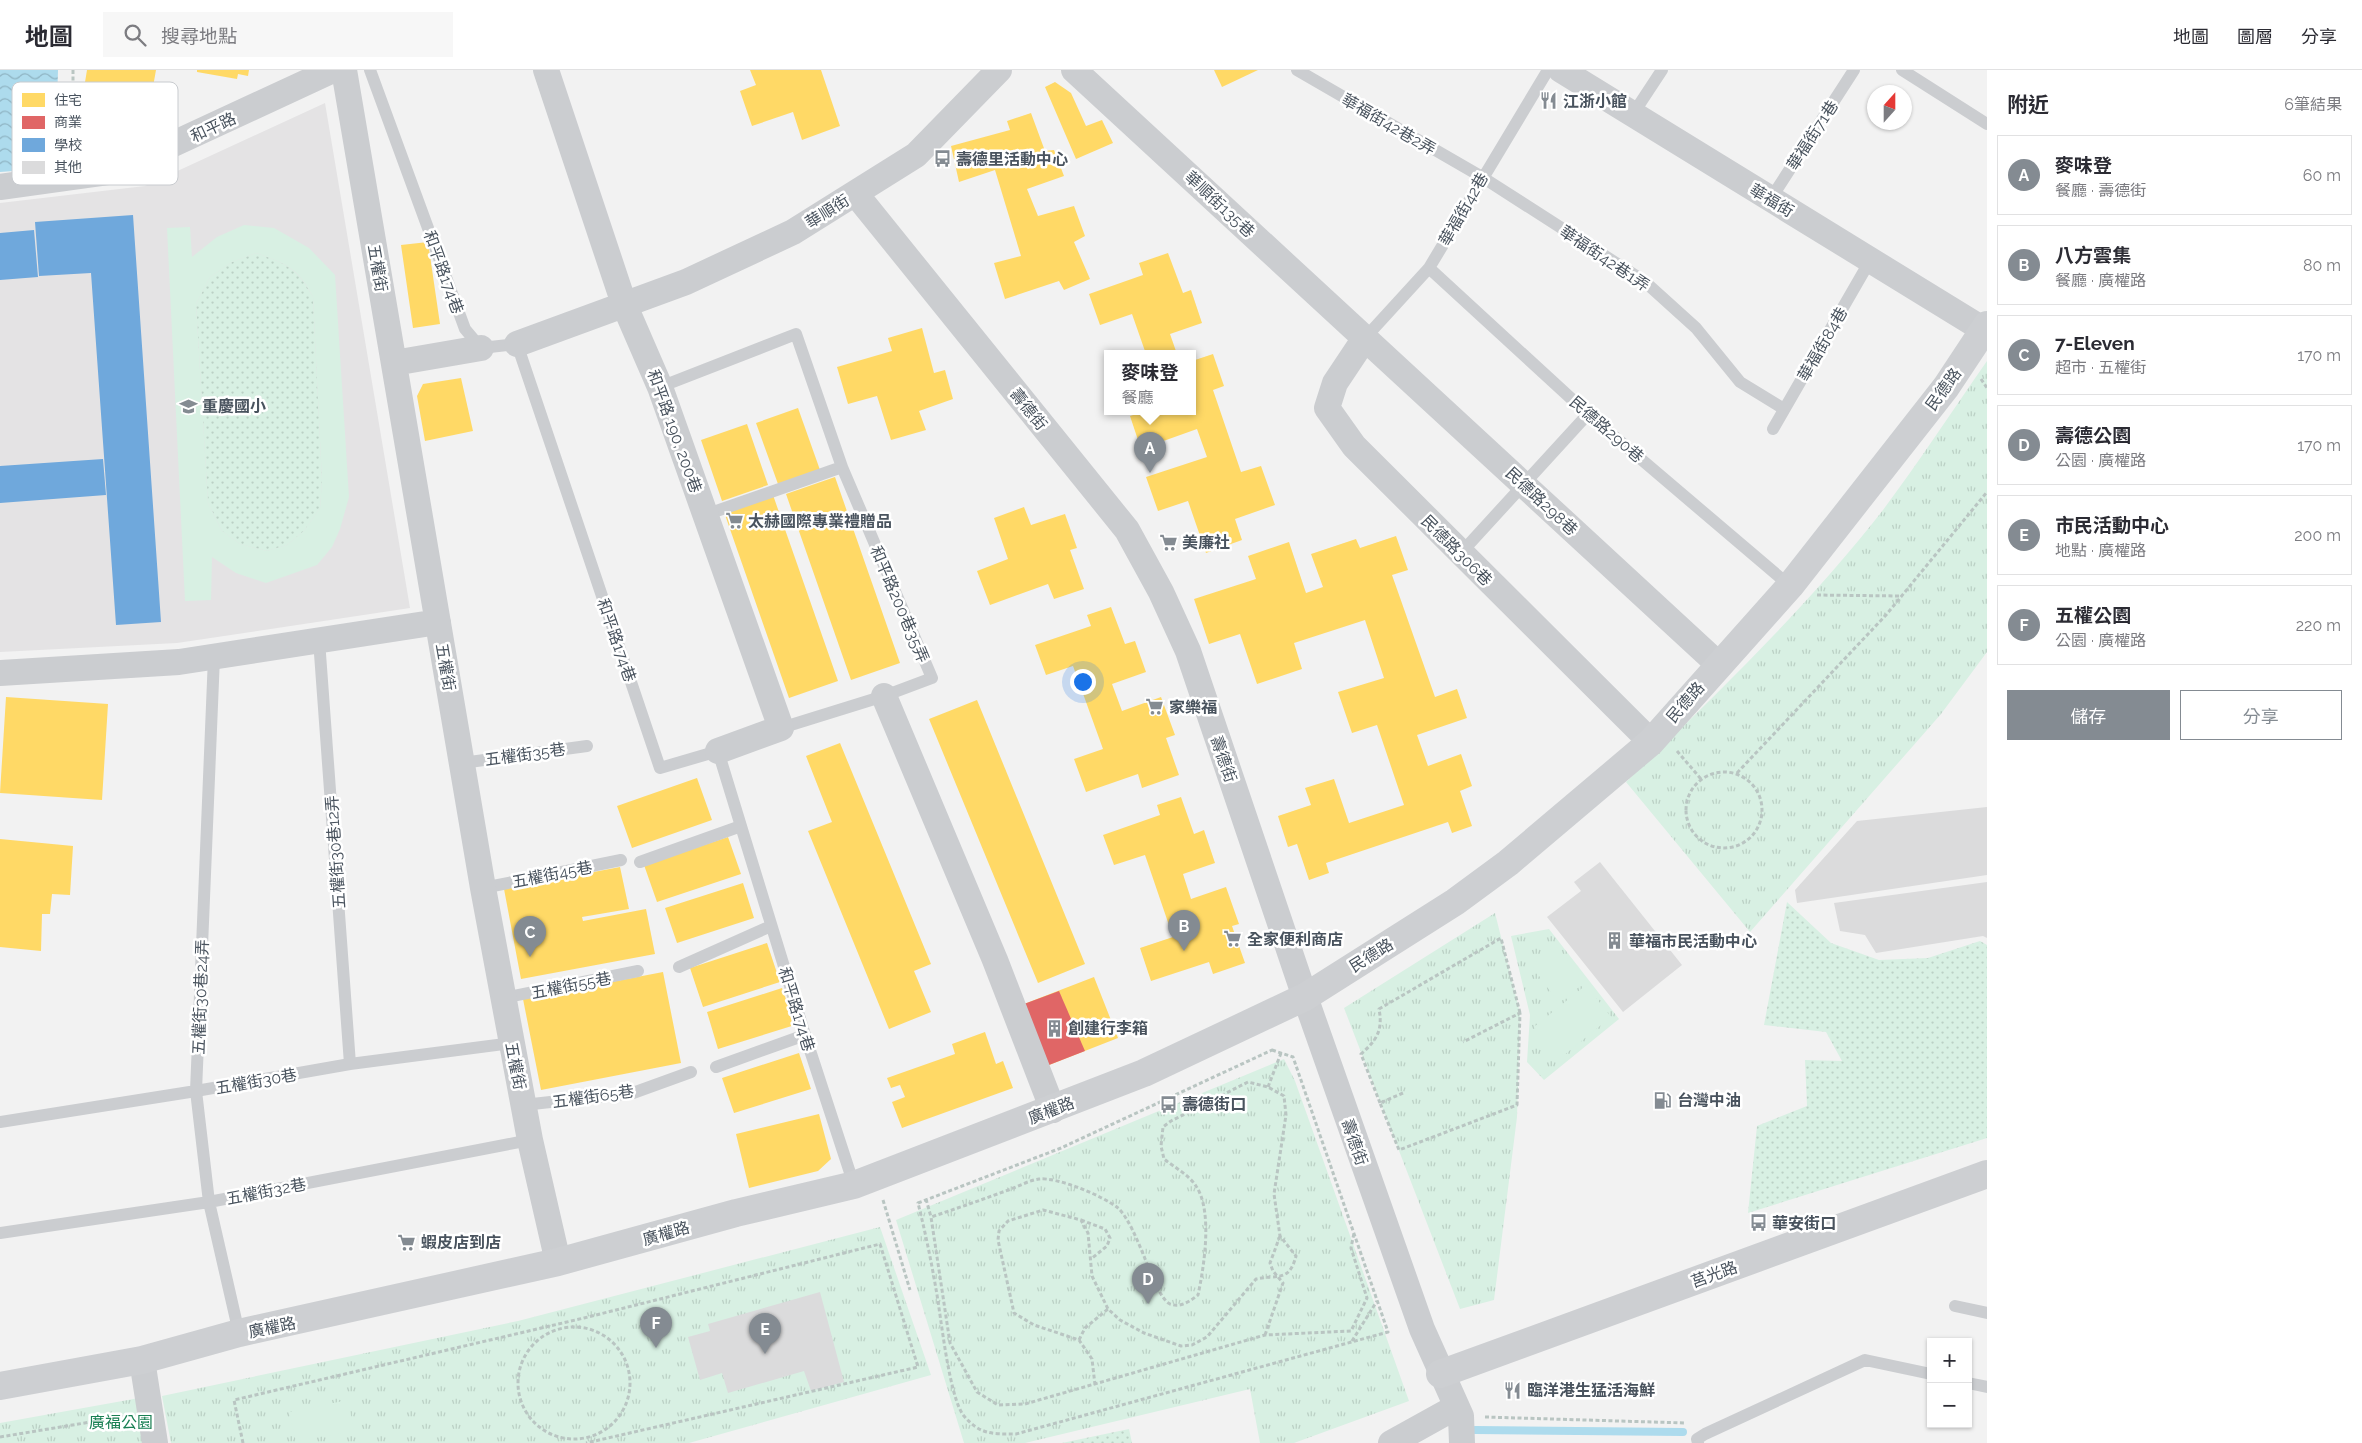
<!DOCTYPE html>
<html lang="zh-TW">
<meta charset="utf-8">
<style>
:root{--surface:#fff;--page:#f7f7f7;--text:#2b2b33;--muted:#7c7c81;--line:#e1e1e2;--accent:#848b92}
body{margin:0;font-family:Raleway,"Noto Sans TC",sans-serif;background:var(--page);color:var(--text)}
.controls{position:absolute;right:15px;bottom:15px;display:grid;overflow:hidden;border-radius:0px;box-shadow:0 1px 4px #0004}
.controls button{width:45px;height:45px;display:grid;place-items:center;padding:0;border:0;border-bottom:1px solid var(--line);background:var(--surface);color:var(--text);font:25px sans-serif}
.compass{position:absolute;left:1867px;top:15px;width:45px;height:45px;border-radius:50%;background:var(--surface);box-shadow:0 1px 4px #0004;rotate:21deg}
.you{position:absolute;left:1082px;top:611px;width:18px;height:18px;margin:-12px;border:4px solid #fff;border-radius:50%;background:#1a73e8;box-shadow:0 0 0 8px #1a73e833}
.badge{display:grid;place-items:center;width:32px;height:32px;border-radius:50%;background:var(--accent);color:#fff;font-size:16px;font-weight:700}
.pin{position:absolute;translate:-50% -41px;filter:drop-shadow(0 1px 2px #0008)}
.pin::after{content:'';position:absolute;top:26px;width:18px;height:15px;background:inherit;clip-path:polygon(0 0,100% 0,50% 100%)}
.popup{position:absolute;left:1104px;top:280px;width:92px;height:65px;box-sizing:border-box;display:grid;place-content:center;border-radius:0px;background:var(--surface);filter:drop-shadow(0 1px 4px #0005);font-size:16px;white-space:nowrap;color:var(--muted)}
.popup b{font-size:19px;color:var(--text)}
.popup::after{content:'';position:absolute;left:50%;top:100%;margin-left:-10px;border:10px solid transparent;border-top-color:var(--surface)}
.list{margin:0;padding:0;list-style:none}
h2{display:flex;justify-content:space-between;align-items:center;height:65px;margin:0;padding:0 20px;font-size:21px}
h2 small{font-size:16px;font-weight:400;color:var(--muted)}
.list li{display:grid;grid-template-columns:32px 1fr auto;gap:15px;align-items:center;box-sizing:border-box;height:80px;margin:0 10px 10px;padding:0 10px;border:1px solid var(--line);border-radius:0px}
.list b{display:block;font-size:19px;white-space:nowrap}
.list p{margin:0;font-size:16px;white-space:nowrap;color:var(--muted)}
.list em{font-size:16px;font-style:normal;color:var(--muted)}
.actions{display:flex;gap:10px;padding:15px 20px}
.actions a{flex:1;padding:11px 0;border:1px solid var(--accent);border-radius:0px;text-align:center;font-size:18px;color:var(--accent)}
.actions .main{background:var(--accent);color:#fff}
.icon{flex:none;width:28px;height:28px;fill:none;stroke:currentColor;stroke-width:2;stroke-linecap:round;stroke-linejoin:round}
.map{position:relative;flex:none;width:1987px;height:1373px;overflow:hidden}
header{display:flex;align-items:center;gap:30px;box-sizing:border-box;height:70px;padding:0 25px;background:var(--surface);border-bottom:1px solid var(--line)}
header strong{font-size:24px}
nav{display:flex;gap:28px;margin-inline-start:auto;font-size:18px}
.search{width:350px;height:45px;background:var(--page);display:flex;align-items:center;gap:12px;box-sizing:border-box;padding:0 18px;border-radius:0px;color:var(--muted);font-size:19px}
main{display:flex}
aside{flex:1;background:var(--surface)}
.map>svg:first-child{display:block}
</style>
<header>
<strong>地圖</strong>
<div class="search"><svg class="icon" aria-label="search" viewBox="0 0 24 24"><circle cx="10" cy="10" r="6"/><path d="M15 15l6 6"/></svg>搜尋地點</div>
<nav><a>地圖</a><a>圖層</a><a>分享</a></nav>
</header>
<main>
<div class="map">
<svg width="1987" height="1373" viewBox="0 0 1987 1373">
<defs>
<pattern id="grass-dots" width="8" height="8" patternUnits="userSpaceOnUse" patternTransform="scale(1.25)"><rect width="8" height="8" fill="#d8f0e3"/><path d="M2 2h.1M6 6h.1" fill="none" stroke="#bbd0c5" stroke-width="1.8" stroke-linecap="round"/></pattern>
<pattern id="park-tufts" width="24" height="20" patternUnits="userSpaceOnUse" patternTransform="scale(1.25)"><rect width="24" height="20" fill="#d8f0e3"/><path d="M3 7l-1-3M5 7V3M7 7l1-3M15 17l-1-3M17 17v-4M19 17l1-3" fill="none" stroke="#bbd0c5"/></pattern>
<pattern id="water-waves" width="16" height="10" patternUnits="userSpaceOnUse" patternTransform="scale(1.25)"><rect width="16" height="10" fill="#addbed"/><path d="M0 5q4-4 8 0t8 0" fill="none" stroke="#8fb4c3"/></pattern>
</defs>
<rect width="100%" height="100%" fill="#f2f2f2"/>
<path fill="#e4e3e4" d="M325,33L410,538L177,573L0,582V133L145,116Z"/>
<path fill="url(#grass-dots)" d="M256,183C286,193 298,199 313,227L322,411L320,438L304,461L287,475L267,481L240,474L222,461L208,433L196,234L210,207L232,192Z
M1787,832L1831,873L1879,890L1928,888L1980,871L1987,875V1068L1748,1143L1757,1056L1807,1036L1805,990L1842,991L1826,962L1764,955Z
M1129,1359L1132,1373H1062Z"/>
<path fill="url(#park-tufts)" d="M1987,291V582L1941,644L1750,862L1626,712C1715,625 1806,539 1883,440C1919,392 1952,341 1987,291Z
M1495,843L1520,943L1517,1047L1494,1230L1460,1239L1344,938Z
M1549,859L1619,949L1544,1010L1527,992L1530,945L1511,866Z
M1284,989L1295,1011L1409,1331L1294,1373H1260L1250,1319L1025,1373H964L896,1150Z
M880,1157L931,1305L689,1373H171L162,1326L518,1251Z
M139,1328L146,1373H0V1353Z"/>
<path fill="#d8f0e3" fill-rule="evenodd" d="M244,155L274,158L309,178L335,205L349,427L340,459L332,477L317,495L266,513L236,503L212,487L211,530L185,531L167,158L190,157L192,187L217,167ZM256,183C286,193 299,199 313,227L322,411L320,438L304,461L287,475L267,481L240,474L222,461L208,433L196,234L210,207L232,192Z
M1556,876L1584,913L1559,933L1531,895Z
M1586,915L1611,947L1558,990L1534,957Z
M348,1330L354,1361L296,1371L289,1342Z"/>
<path fill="url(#water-waves)" d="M0,0H58L55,98L0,102Z"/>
<path fill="#ffd966" d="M87,0H156L153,17L140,15L137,34L128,33L123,59L114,58L113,67L77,61Z
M197,0H249L248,6L238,4L237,9L197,2Z
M750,0H821L840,56L802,70L793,42L752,56L740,21L756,15Z
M1214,0H1258L1222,17Z
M1055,12L1071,23L1086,56L1102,50L1113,73L1076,89L1045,17Z
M1031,43L1045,81L1054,80L1064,106L1027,119L1038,146L1074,136L1085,166L1074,172L1090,209L1064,220L1059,211L1005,229L994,193L1021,186L995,100L959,112L951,76L1010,60L1007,51Z
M428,172L440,254L413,258L401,175Z
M1168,183L1183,223L1191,220L1202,253L1170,264L1177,284H1146L1132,244L1100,255L1089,224L1143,205L1139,193Z
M922,258L934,303L945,300L953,329L919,341L926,360L891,370L877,326L848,334L837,297L892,281L888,268Z
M1213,284L1224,316L1213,320L1241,402L1261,396L1275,435L1235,449L1242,470L1206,483L1188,431L1158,441L1146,407L1207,387L1197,359L1141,379L1130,346L1143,342H1192V291Z
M461,308L473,361L425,371L417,326L423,314Z
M798,338L820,400L778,414L756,353Z
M747,354L768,415L722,431L701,370Z
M835,407L900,593L851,610L786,424Z
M773,425L838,611L789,628L724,442Z
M1024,437L1031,455L1065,444L1077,478L1070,480L1084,519L1054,529L1048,514L990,535L977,501L1008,489L994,448Z
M1396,466L1408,500L1392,505L1435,627L1457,619L1467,648L1417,665L1428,696L1461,684L1472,716L1460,721L1472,756L1452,763L1448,752L1326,793L1329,803L1309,810L1297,774L1288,777L1278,746L1311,735L1305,718L1334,709L1349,753L1404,735L1377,655L1352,663L1338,622L1384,608L1365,550L1294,573L1302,599L1257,614L1240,564L1209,574L1194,529L1256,509L1248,486L1289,472L1306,523L1323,517L1311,484L1356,469L1360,478Z
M1111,537L1125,574L1135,571L1146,602L1112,614L1122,641L1161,627L1175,665L1166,668L1179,705L1142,718L1138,704L1086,722L1074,689L1103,679L1073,596L1046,605L1035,575L1091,556L1087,545Z
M6,627L108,634L102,730L0,723Z
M977,630L1085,894L1038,913L929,649Z
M840,673L931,894L914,901L931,942L889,959L808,761L832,752L806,686Z
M697,708L712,750L632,778L617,736Z
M1181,727L1194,764L1204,760L1215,793L1183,804L1191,829L1226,817L1239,854L1232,856L1245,893L1213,904L1209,892L1151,911L1140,878L1173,867L1145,785L1114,795L1103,765L1160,745L1157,735Z
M728,767L741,804L657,832L644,795Z
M0,769L73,776L70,825L52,824L50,844H42L41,881L0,877Z
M620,797L629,839L582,847L583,851L646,839L655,884L521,909L504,819Z
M743,813L754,848L677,873L665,838Z
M767,873L780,912L703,937L690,898Z
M663,902L681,993L541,1020L523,929Z
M1094,907L1118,968L1049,995L1024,934Z
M782,918L795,955L718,979L707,942Z
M985,962L996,994L1003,991L1013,1018L902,1058L892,1032L905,1027L900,1015L891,1018L887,1008L955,984L952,974Z
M799,983L811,1019L734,1043L722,1008Z
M819,1044L831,1089L818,1101L749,1118L736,1064Z"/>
<path fill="#e06666" d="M1059,921L1085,981L1049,995L1024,934Z"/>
<path fill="#6fa8dc" d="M133,145L161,552L116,555L91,203L39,206L35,152Z
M34,160L38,207L0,210V163Z
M103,389L106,425L0,433V396Z"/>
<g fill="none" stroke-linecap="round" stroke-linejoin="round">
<path stroke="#addbed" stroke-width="8" d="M1475,1360L1683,1362"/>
</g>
<path fill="#dbdbdc" d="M1987,737V805L1797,833L1795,820L1857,751Z
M1600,792L1682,895L1623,942L1547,847L1581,821L1574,812Z
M1987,812V868L1983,866L1876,883L1865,865L1840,861L1834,833Z
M820,1222L844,1312L811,1321L804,1301L728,1323L722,1303L700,1310L688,1267L710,1261L708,1254Z"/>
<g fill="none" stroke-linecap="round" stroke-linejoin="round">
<path stroke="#b9c5c2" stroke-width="3" stroke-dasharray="4 2.5" stroke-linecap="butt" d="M73,0V81
M1981,309L1987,318
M1817,525L1900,526
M1677,681L1701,709
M1686 740a38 38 0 1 1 76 0a38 38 0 1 1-76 0Z
M1737,703L1886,545L1987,422
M1272,980L1293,987L1388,1262L1016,1364C993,1364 980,1365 964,1346C949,1328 941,1246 936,1219C931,1190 925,1161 918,1133L1061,1078Z
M1268,1017L1281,983
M1403,1023L1380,1033L1399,1080L1517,1035L1520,943L1463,972
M1380,1033L1361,984C1377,970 1383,960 1379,939L1501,868L1520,943
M926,1129L931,1147
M883,1130L910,1220
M1081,1150L1105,1159L1110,1168L1107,1176L1091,1189
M518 1313a56 56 0 1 1 112 0a56 56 0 1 1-112 0Z
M1265,1265L1283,1213L1273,1201L1270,1193L1280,1166
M1079,1270L1085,1258L1108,1239
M1352,1271L1377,1231
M1095,1315L1092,1289L1079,1270L1034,1255L1014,1243L998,1170L999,1161L1008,1151L1043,1140L1081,1150L1088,1163L1092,1206L1108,1239L1120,1250L1144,1263L1181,1276L1192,1275L1207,1267L1256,1209C1277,1204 1289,1213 1296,1186L1280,1166L1274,1124L1286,1045L1284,1026L1268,1017L1248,1012L1171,1051L1163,1057L1161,1076L1164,1089C1174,1097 1189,1105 1196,1116C1213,1141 1204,1197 1198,1225C1190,1231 1181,1238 1170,1234C1154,1227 1139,1158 1118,1138C1103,1126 1058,1107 1039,1109C1030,1110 1019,1116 1011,1119C984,1129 958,1138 931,1147L950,1273L977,1322L998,1335L1025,1334L1265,1265L1351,1261L1367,1228L1351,1178L1354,1163
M1485,1347L1686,1353
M0,1367L127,1346
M243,1373L234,1330L584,1248L880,1174L918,1297L586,1373"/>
<path stroke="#cbcdd0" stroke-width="12" d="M370,0L465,259L481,278L517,274L660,698L718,681L805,965L854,1115
M1297,0L1482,107L1644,211L1696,258L1740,312L1784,339
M1902,0L1987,54
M1633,44L1662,0
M1770,130L1854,0
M1429,198L1588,344L1790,516
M1365,268L1429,198L1548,0
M660,317L796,264L842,397
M1773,359L1871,189
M705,445L842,397L932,608L884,626L781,658
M1460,484L1588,344
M319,570L350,994
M214,587L196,1021L209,1132L239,1263
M462,693L587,676
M640,792L741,756
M483,818L621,790
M679,897L771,856
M503,928L638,901
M716,997L805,965
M523,1035L633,1023L691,1002
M0,1052L196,1021L350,994L512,973
M0,1163L209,1132L530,1070
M1955,1236L1987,1243
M1968,1313L1987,1317
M1698,1373L1697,1369L1705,1364L1865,1290L1931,1304"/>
<path stroke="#cbcdd0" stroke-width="26" d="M344,0L483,818L530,1070L558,1192
M546,0L624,234L660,317L781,658L718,681
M1074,0L1718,594
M1561,0L1984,260
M0,117L115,101L333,0
M855,123L1127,460L1161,522L1188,581L1305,927L1422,1259L1461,1346L1462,1373
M1365,268L1335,313L1327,338L1354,376L1651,672
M517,274L686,212L793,162L916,85L999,0
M394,293L481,278
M0,603L179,592L438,552
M884,626L995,890L1053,1040
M142,1290L155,1373
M1391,1373L1456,1337"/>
<path stroke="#cdcfd2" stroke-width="28" d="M1440,1304L1987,1104
M0,1316L142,1290L239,1263L558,1192L736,1143L854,1115L1144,1003L1305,927L1455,832L1508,793L1651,672L1790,516L1946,317L1987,255"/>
</g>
<defs>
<symbol id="restaurant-bare" viewBox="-9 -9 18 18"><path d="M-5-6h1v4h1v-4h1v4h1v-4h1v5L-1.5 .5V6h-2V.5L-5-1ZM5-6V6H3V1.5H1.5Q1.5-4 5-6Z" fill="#848b92" stroke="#fff" stroke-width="2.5" paint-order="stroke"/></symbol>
<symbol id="bus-bare" viewBox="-9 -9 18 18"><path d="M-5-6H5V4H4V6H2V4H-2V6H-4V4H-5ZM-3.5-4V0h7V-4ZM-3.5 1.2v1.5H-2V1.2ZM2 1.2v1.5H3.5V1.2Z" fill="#848b92" stroke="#fff" stroke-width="2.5" paint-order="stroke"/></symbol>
<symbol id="school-bare" viewBox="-9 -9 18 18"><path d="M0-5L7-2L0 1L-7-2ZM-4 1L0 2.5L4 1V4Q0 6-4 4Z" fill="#848b92" stroke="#fff" stroke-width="2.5" paint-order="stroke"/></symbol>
<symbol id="supermarket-bare" viewBox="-9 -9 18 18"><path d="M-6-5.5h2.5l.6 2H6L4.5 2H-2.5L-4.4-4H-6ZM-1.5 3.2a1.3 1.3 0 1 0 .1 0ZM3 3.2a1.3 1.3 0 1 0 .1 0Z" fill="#848b92" stroke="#fff" stroke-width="2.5" paint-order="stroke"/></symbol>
<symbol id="building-bare" viewBox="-9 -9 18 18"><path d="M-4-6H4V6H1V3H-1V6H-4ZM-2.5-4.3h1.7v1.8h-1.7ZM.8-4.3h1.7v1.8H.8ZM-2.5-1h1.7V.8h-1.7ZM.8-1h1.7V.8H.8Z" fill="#848b92" stroke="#fff" stroke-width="2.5" paint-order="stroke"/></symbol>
<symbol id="fuel-bare" viewBox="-9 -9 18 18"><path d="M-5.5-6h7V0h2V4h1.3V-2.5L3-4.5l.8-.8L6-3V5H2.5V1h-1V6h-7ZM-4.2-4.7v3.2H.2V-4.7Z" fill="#848b92" stroke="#fff" stroke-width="2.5" paint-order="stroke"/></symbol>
</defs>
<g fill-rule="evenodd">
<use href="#restaurant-bare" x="1536" y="18" width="25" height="25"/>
<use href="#bus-bare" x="930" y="76" width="25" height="25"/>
<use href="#school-bare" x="176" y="324" width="25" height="25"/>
<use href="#supermarket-bare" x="722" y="438" width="25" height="25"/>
<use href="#supermarket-bare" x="1156" y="460" width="25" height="25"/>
<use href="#supermarket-bare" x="1142" y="624" width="25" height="25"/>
<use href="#supermarket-bare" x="1220" y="856" width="25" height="25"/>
<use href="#building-bare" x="1602" y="858" width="25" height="25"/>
<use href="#building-bare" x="1042" y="946" width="25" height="25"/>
<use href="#fuel-bare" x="1650" y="1018" width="25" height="25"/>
<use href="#bus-bare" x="1156" y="1022" width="25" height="25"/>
<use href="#bus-bare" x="1746" y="1140" width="25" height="25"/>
<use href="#supermarket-bare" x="394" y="1160" width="25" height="25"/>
<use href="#restaurant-bare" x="1500" y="1308" width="25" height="25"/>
</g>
<g text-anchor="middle" stroke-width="5" stroke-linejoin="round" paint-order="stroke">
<g font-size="16" font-weight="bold" fill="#49535e" stroke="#fff" text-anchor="start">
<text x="1563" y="37">江浙小館</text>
<text x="956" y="95">壽德里活動中心</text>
<text x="202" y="342">重慶國小</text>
<text x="748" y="457">太赫國際專業禮贈品</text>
<text x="1182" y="478">美廉社</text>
<text x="1169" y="643">家樂福</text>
<text x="1247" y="875">全家便利商店</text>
<text x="1629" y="877">華福市民活動中心</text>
<text x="1068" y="964">創建行李箱</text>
<text x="1677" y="1036">台灣中油</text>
<text x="1182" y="1040">壽德街口</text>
<text x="1772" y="1159">華安街口</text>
<text x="421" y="1178">蝦皮店到店</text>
<text x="1527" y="1326">臨洋港生猛活海鮮</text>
</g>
<g font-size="16" fill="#49535e" stroke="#fff">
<text transform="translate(1389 54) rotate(30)" y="6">華福街42巷2弄</text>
<text transform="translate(213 57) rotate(-25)" y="6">和平路</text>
<text transform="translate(1812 65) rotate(-57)" y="6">華福街71巷</text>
<text transform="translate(1772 130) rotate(31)" y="6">華福街</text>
<text transform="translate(1220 134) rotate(43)" y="6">華順街135巷</text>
<text transform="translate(1463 139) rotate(-60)" y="6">華福街42巷</text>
<text transform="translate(827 141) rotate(-32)" y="6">華順街</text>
<text transform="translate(1605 188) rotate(34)" y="6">華福街42巷1弄</text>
<text transform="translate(378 198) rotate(80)" y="6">五權街</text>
<text transform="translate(444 202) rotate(70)" y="6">和平路174巷</text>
<text transform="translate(1822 274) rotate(-60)" y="6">華福街84巷</text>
<text transform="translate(1943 319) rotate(-54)" y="6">民德路</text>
<text transform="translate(1029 339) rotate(51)" y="6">壽德街</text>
<text transform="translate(1607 359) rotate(41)" y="6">民德路290巷</text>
<text transform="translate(675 361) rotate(70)" y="6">和平路 190, 200巷</text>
<text transform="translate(1542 431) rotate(43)" y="6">民德路298巷</text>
<text transform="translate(1457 480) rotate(45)" y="6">民德路306巷</text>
<text transform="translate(900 534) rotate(67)" y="6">和平路200巷35弄</text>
<text transform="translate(617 570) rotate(71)" y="6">和平路174巷</text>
<text transform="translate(446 597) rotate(80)" y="6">五權街</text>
<text transform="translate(1685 632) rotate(-49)" y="6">民德路</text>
<text transform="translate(525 684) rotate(-8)" y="6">五權街35巷</text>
<text transform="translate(1224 689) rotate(71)" y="6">壽德街</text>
<text transform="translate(335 782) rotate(-94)" y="6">五權街30巷12弄</text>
<text transform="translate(552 804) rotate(-11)" y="6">五權街45巷</text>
<text transform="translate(1371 885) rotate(-32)" y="6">民德路</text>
<text transform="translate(571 915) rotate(-11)" y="6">五權街55巷</text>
<text transform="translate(200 927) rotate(-88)" y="6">五權街30巷24弄</text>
<text transform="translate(797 939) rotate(73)" y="6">和平路174巷</text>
<text transform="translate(516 996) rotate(79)" y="6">五權街</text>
<text transform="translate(256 1011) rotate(-10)" y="6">五權街30巷</text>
<text transform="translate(593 1026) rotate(-8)" y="6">五權街65巷</text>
<text transform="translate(1051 1040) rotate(-21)" y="6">廣權路</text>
<text transform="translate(1355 1072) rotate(71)" y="6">壽德街</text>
<text transform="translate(266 1121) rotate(-11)" y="6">五權街32巷</text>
<text transform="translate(666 1163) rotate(-16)" y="6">廣權路</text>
<text transform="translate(1714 1204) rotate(-20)" y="6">莒光路</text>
<text transform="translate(272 1257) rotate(-12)" y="6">廣權路</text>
</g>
<g font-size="16" fill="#1a8054" stroke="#fff">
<text x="121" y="1358">廣福公園</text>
</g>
</g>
<rect x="12" y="12" width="166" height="103" rx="8" fill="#fff" stroke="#c8cbcf" stroke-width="1"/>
<rect x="22" y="23" width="23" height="14" fill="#ffd966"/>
<rect x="22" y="46" width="23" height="13" fill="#e06666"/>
<rect x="22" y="68" width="23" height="14" fill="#6fa8dc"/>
<rect x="22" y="91" width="23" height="13" fill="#dbdbdc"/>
<g font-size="14" fill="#49535e">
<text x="54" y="35">住宅</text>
<text x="54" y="57">商業</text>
<text x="54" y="80">學校</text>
<text x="54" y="102">其他</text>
</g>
</svg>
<div class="controls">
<button>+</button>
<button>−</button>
</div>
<svg class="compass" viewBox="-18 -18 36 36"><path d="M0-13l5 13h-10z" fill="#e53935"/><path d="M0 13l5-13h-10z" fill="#7c7c81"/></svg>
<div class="you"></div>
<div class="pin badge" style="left:1150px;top:403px">A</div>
<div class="popup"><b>麥味登</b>餐廳</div>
<div class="pin badge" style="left:1184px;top:881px">B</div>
<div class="pin badge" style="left:530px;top:887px">C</div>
<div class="pin badge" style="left:1148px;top:1234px">D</div>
<div class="pin badge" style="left:765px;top:1284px">E</div>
<div class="pin badge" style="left:656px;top:1278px">F</div>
</div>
<aside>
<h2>附近<small>6筆結果</small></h2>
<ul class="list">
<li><span class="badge">A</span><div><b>麥味登</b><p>餐廳 · 壽德街</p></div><em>60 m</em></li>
<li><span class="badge">B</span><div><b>八方雲集</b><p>餐廳 · 廣權路</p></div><em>80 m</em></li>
<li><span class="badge">C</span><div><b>7-Eleven</b><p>超市 · 五權街</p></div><em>170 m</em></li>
<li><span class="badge">D</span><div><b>壽德公園</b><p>公園 · 廣權路</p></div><em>170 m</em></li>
<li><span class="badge">E</span><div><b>市民活動中心</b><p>地點 · 廣權路</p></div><em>200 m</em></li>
<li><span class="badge">F</span><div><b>五權公園</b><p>公園 · 廣權路</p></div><em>220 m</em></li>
</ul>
<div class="actions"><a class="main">儲存</a><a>分享</a></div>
</aside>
</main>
